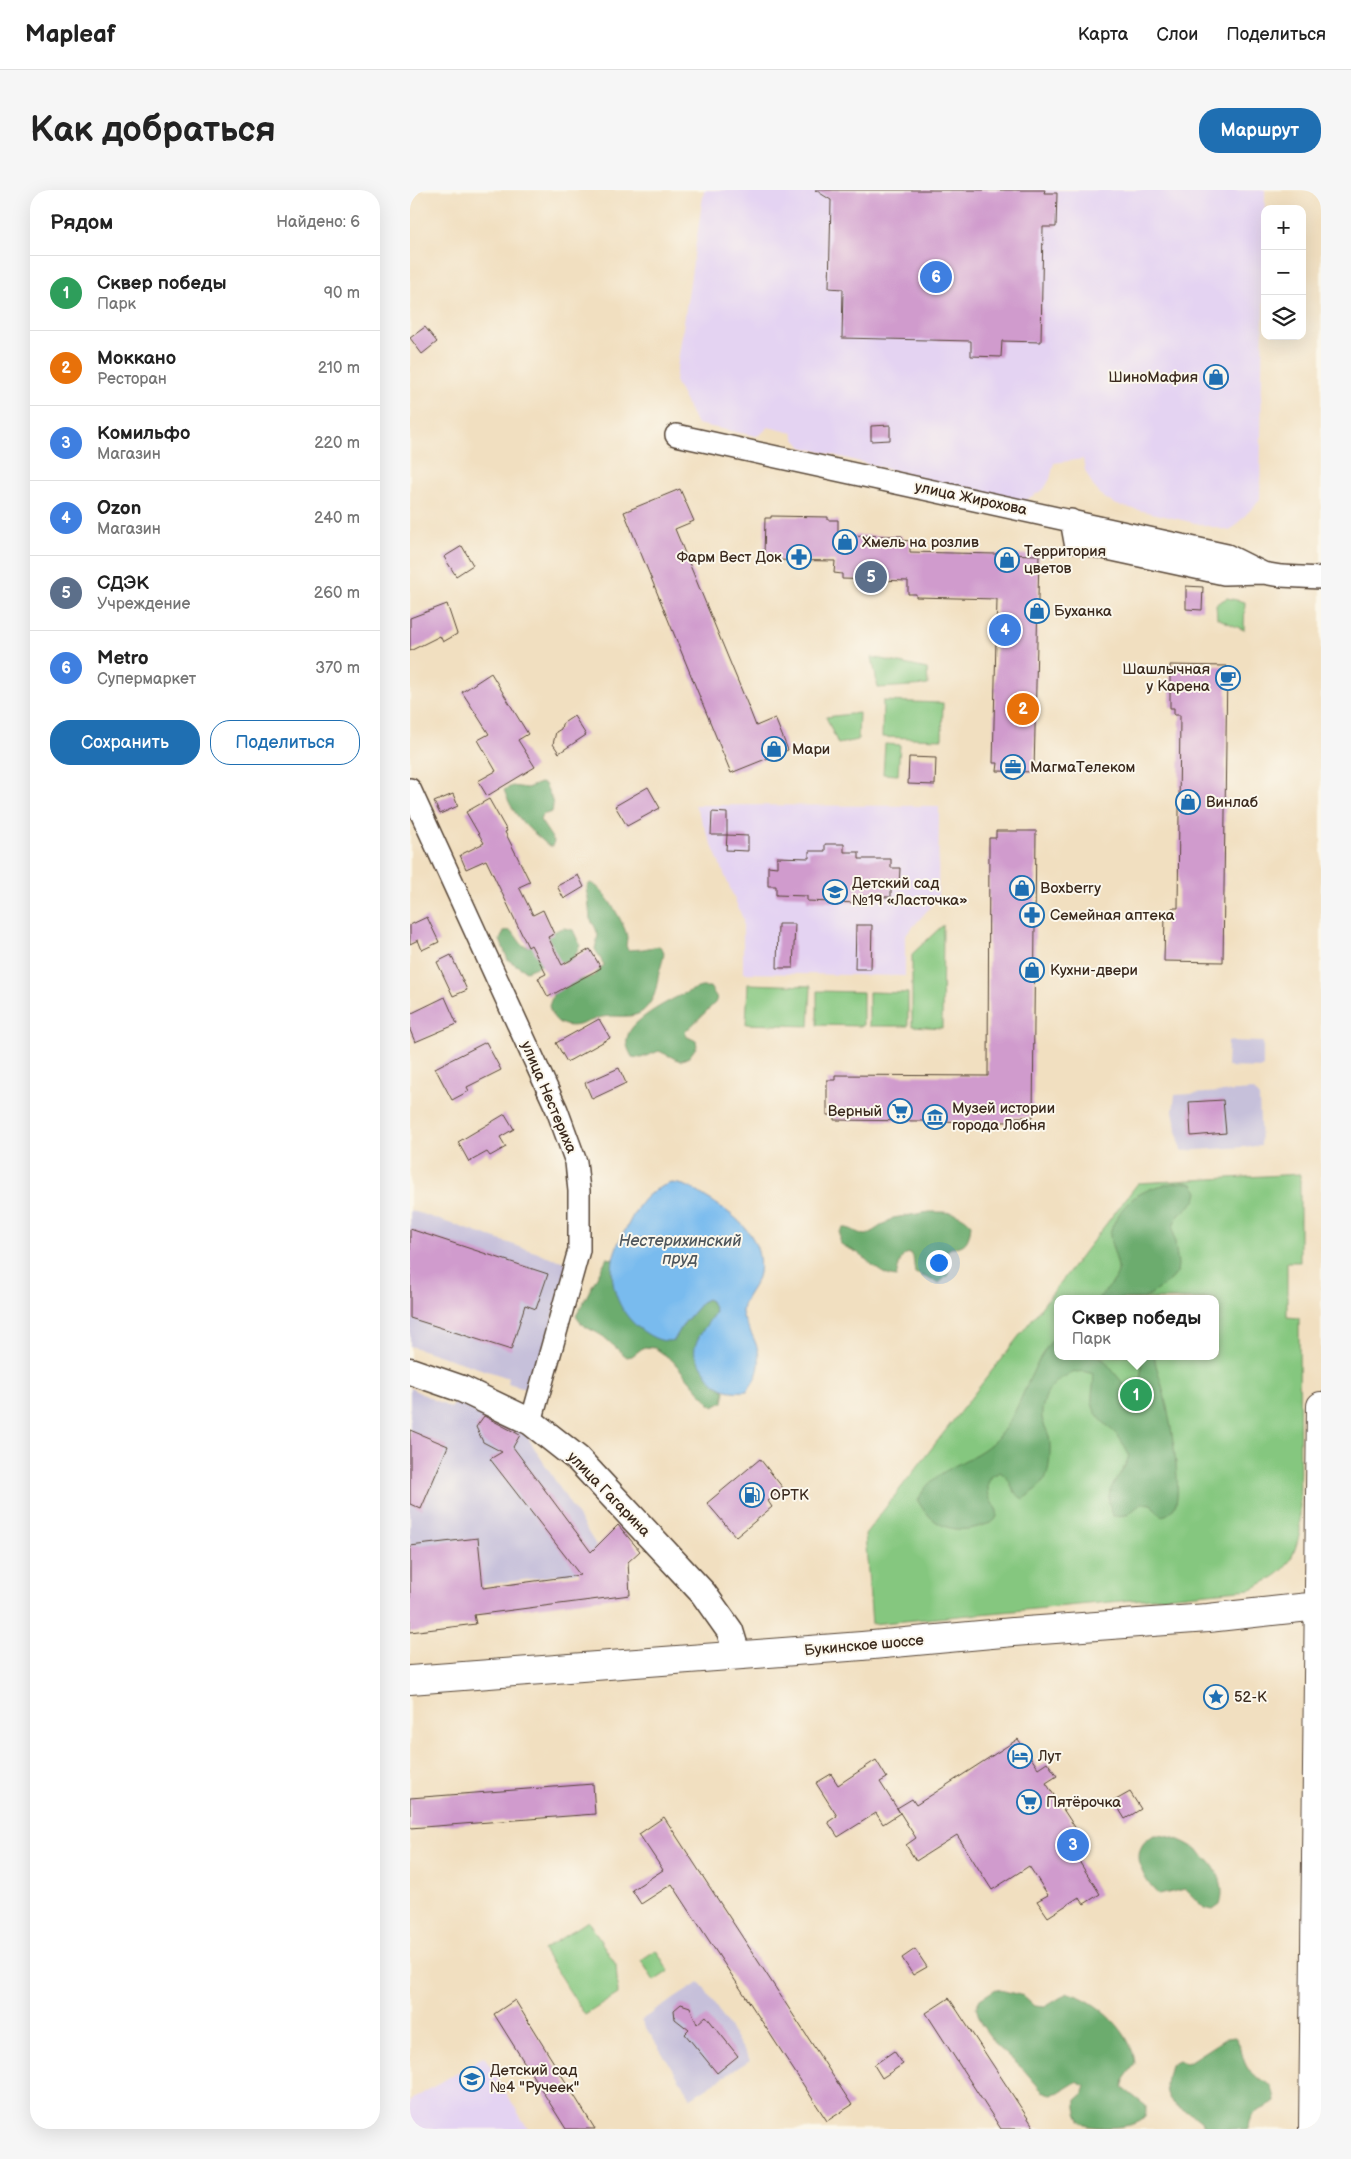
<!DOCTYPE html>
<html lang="ru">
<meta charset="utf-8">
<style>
:root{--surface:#fff;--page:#f6f6f6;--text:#222;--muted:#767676;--line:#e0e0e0;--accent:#1f6fb2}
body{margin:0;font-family:"Balsamiq Sans",sans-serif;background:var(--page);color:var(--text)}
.controls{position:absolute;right:15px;top:15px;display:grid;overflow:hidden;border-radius:10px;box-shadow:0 5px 20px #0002}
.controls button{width:45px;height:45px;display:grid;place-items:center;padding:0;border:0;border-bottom:1px solid var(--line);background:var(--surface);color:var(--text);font:25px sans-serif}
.you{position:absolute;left:528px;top:1072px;width:18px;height:18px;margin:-12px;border:4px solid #fff;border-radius:50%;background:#1a73e8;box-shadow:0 0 0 8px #1a73e833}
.badge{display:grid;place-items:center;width:32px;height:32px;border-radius:50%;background:var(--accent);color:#fff;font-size:16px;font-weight:700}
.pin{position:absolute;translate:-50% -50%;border:2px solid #fff;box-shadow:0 1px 5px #0006}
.popup{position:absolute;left:644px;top:1105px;width:165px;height:65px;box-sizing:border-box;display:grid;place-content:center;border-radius:10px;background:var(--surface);filter:drop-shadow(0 1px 4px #0005);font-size:16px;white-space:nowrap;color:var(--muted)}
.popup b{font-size:19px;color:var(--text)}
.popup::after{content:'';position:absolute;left:50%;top:100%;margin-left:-10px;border:10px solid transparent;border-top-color:var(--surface)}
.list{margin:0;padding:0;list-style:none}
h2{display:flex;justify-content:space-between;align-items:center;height:65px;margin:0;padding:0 20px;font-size:21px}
h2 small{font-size:16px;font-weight:400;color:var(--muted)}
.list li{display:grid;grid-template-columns:32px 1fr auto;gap:15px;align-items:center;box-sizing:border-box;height:75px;padding:0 20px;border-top:1px solid var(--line)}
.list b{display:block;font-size:19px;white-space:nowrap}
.list p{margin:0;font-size:16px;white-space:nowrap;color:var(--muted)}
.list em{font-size:16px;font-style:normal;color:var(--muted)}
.actions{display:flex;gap:10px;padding:15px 20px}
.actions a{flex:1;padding:11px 0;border:1px solid var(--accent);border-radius:20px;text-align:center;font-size:18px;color:var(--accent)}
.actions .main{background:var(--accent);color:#fff}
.icon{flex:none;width:28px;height:28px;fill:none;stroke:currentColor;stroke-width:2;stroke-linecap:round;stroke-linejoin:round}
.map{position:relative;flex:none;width:911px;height:1939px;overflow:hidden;border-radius:20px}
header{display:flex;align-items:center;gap:30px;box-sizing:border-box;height:70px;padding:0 25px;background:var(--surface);border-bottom:1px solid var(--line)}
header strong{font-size:24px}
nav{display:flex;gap:28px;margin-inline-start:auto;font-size:18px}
.intro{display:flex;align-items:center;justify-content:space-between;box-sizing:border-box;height:120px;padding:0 30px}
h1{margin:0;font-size:35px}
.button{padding:12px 22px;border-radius:20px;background:var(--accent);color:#fff;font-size:18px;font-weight:700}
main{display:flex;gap:30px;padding:0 30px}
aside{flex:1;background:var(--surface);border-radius:20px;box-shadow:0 5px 20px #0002}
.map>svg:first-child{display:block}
</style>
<header>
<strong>Mapleaf</strong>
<nav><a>Карта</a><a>Слои</a><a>Поделиться</a></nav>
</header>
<div class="intro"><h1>Как добраться</h1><a class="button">Маршрут</a></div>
<main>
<aside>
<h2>Рядом<small>Найдено: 6</small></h2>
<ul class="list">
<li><span class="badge" style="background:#2e9e5b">1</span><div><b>Сквер победы</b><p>Парк</p></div><em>90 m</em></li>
<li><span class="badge" style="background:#e8710a">2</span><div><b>Моккано</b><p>Ресторан</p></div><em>210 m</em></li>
<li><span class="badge" style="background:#3f7fe0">3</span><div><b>Комильфо</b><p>Магазин</p></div><em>220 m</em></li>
<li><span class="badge" style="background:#3f7fe0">4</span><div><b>Ozon</b><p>Магазин</p></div><em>240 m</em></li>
<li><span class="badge" style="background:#5c6f8a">5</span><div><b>СДЭК</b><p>Учреждение</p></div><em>260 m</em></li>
<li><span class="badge" style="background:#3f7fe0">6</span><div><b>Metro</b><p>Супермаркет</p></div><em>370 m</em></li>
</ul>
<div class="actions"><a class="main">Сохранить</a><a>Поделиться</a></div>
</aside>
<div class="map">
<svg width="911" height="1939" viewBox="0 0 911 1939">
<rect width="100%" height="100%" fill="#fbf7ec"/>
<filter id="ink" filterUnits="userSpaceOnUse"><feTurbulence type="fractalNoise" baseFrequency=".02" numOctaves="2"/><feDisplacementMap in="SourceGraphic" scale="10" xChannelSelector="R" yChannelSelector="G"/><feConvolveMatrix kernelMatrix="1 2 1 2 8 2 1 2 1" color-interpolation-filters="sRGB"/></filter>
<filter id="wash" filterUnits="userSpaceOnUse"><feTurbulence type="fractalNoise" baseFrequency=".0096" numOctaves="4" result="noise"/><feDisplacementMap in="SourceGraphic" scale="20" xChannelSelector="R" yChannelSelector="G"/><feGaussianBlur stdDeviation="1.12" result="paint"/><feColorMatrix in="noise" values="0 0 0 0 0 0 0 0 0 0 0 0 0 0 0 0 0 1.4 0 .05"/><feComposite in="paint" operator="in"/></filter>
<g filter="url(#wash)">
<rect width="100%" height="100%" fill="#f1dfc0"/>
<path fill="#e4d3f2" d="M294,0H855L850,310L820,341L707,315L693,307L683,296L675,280L673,269L644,273L640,289L634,299L614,311H602L392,257L385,249L383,243L358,237L351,244L346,246L287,234L265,191Z
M285,615L529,616L528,708L495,746V786L333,783V729Z
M74,1866L118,1939H0V1911Z"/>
<path fill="#c6c0da" d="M818,851L853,852V878L817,877Z
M843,900L849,907L851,956L771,961L763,921L765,905Z
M0,1020L158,1073L123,1201L98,1193L99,1188L0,1156Z
M0,1198L41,1218L49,1208L113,1240L186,1355L171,1382L0,1405Z
M290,1792L340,1870L281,1908L231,1830Z"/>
<path fill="#85c77f" stroke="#60784e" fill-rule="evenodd" d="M817,408L835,412L834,440L807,428L806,414Z
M462,467L517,479L518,495L468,498Z
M473,511L533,513L532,549L472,547Z
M449,523L448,550L428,554L416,527Z
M475,554L490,555L488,585L473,584Z
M533,735L532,838L502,836V764Z
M338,794L401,796L399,836L336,834Z
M407,801L453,802V836L407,835Z
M459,802L498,803V836H459Z
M890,984V1072H877V1127L889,1128L890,1342C881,1378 874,1383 841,1399L462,1434L455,1344L728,993ZM647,1109H805V1166H647Z
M178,1731L206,1775L208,1804L175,1825L133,1760Z
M246,1760L259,1781L244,1791L231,1770Z"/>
<path fill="#6cac6e" stroke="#546b46" d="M130,593L135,594C139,603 145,612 142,622L132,625L130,630L144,651L143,656H139C116,636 105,629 94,600L102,596L117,598Z
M180,693C192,694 217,737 217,748C217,751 216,753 216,756L218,760L233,759L249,756C257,761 253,768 251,776C245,794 249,806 233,821C222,830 205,824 192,827C179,830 166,840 152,834C144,831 141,823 139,816L144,802L160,793L184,786L194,775L185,759L188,745L185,737L180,729L177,697Z
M154,738L163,740L170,755C162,776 157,770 139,773C131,774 123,779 116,781L98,770L90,750L94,741C105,738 106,750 114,756C136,758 135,742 154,738Z
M291,797H300L307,808L305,813L275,842L276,846L286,851L287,856L279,867L270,871L249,861L231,868L222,867C218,859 215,854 218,845C223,827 274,802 291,797Z
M774,992L783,994L788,1002L786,1010L766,1028L763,1038L768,1074L767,1083L761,1090L734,1109H687C694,1102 706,1092 708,1082C709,1071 700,1056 700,1044C701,1037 705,1031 708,1026C721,1002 748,994 774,992Z
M519,1022C536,1022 550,1021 561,1034C558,1070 541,1046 533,1068L539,1082L537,1086L529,1093L505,1083L503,1067L501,1063C489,1063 489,1078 486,1087C471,1086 460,1072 448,1063C442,1059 435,1058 430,1053V1042L433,1038C442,1037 448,1045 457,1045L483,1028Z
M197,1068L203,1069L202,1087L264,1150L274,1133L293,1111L297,1109L301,1111L305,1120L304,1124L287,1152L306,1195L315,1201L313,1212L304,1217L300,1214L262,1170L245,1158L234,1157L222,1166L217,1167C209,1161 202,1154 195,1148C184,1139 174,1140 166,1126Z
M647,1145V1166H686L694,1170L721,1203L729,1197L733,1166H744C746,1178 751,1189 753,1200C759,1221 773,1299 765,1316C762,1322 758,1324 753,1326L746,1321L741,1314L732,1313L717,1325L703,1326C689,1298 713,1289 719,1265C716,1260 714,1255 711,1250C703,1238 684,1229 682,1212C681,1202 685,1194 683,1184C672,1180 665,1181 654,1187C639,1194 631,1212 632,1228C633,1234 637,1240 639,1246C641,1257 640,1270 638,1281C635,1294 624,1301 613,1309C599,1301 604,1291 590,1282L582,1286L578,1293C578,1299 578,1304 580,1309C582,1315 589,1319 587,1326C585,1333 577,1334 571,1336C544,1345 522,1336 508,1311C519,1280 560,1273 582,1253C613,1225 617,1175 647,1145Z
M745,1645C778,1645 822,1678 810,1715L803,1720L794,1718L775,1699L749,1705C732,1690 716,1657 745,1645Z
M586,1799L614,1806L625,1816L635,1817L658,1803C688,1810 723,1843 725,1874L714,1889L713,1898L736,1916C736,1921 736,1924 734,1928C725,1939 687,1939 675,1935C668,1930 665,1919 666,1910L672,1905L675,1896L666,1892L650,1902L641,1904L632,1901L614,1880L587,1856L571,1834L566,1817L570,1809Z
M825,1847C833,1857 831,1870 839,1880C850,1895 863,1885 865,1912C852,1922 839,1919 838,1939H797C780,1912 744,1924 760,1875L768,1871L777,1873L816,1848Z"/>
<path fill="#79bbee" stroke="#5a7286" d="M261,993C279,994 287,1002 302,1011C328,1028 354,1048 349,1083C347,1096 333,1107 332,1121C332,1127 336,1133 339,1139C352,1163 354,1179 337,1201C304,1204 301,1190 285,1165C282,1152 297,1135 304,1124L305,1120L301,1111L297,1109L293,1111L274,1133L264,1150C253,1153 243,1148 233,1141C210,1125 199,1097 203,1070C205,1057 212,1046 218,1035C229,1013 237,1001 261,993Z"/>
<g id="blocks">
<path fill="#d09bcd" d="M405,0H635L634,3H647L646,37H633L631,152L592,151L591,167L561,166V151L432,148L433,99L419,98L421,10Z
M15,137L27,152L12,164L0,148Z
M480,235V250L461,251V236Z
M270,299L284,331L265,339L339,518L346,536L365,528L378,560L321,583L214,322Z
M361,326L418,327V330H428V345L492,346V350L500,351V362L629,365L624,582L587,581L588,573H583L587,409L506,407V404H498V391L432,389V384L424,383L425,371L359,370V365H354L355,328H361Z
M52,356L63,375L46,386L34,367Z
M776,396L793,397L792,420L776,419Z
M37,414L47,444L33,452L30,446L0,461V428Z
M760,475L817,476L813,772L754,771L755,725H761L762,718H768L770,525H764V518H760Z
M81,483L118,544L108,550L125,577L77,606L68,591L86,581L68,550L79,544L52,502Z
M164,526L176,545L149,563L143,554L146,542L151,539L152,534Z
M499,567L526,568L525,595L498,594Z
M238,597L250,618L217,636L205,616Z
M43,604L48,616L30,624L24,612Z
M79,609L97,641L95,642L120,692L109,697L123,725L133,720L144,744L138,747L152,775L180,759L191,778L138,807L128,788L136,784L121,755L118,757L76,670L56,679L50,665L74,653L56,622Z
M302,622L317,623V645H301Z
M586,641H626L623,927H599V932L424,930V925H417V890H425V885L578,886L579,648H586Z
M317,645L338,646V661L316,660Z
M415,654H434V662H449V669H481V678H490L489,697H481V707L449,706L448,713L397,711V706L366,705V696H358V676L367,677V667L399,668V661H415Z
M168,685L174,697L154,709L147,696Z
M17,727L29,752L12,760L8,750L0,754V735Z
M368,734H385L383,778H367Z
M446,735H462L461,779H445Z
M41,765L57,800L43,806L27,772Z
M35,807L47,834L5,852L0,840V824Z
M189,829L200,848L157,872L146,853Z
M76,852L91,880L57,897L59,901L42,910L25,878Z
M209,878L216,893L182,909L175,893Z
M813,910L816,943L781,946L779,912Z
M95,924L104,939L90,947L96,957L80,966L77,962L59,972L48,952Z
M0,1039L138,1084L126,1119L115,1115L101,1160L0,1128Z
M74,1226L110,1245L103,1257L181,1362L208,1335L230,1361L218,1372L220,1405L64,1425L66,1434L0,1442V1356L68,1348L73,1398L170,1385L80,1269L92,1262L73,1252L66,1237Z
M0,1240L38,1256L11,1319L0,1314Z
M350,1269L373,1298L358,1311L362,1317L326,1347L297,1313Z
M608,1549L628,1578L637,1572L647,1586L636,1593L670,1645L664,1649L672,1661L665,1665L690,1704L674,1714L669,1707L638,1727L627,1711L638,1705L619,1676L582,1700L547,1645L506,1671L496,1655L506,1648L487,1618L502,1609L506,1615Z
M466,1570L477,1588L470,1592L490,1623L473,1634L466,1623L428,1647L418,1632L427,1626L406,1593L421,1584L428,1595Z
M183,1594L185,1624L0,1638V1608Z
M720,1602L731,1619L715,1629L704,1611Z
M254,1627L442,1915L417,1931L262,1694L231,1714L222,1700L253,1680L229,1644Z
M505,1759L517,1777L503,1785L492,1768Z
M539,1808L625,1939H591L516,1823Z
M105,1810L116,1828L185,1939H156L84,1824Z
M271,1814L280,1817L287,1834L296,1826L328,1866L307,1883L275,1844L279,1840L265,1829L264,1820Z
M484,1861L493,1874L472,1888L464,1875Z"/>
</g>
</g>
<g filter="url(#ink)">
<use href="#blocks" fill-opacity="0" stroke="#564536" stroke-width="1"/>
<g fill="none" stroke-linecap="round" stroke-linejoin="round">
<defs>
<path id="minor" d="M266,245L817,365L853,383
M661,330L665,352L814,384L853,383L871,386L911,388
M0,599L147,920L166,972L169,1001V1060L121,1232"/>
<path id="tertiary" d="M0,1181L52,1199L121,1232L168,1269L293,1403L320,1441L327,1464"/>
<path id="secondary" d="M0,1490L452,1456L603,1442L798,1428L908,1416
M903,1939L911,1216"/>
</defs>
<use href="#minor" stroke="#564536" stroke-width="24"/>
<use href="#tertiary" stroke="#564536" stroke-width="29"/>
<use href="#secondary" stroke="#564536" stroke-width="30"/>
<use href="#minor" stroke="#fff" stroke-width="21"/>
<use href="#tertiary" stroke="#fff" stroke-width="26"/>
<use href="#secondary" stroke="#fff" stroke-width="28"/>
</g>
</g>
<defs>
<symbol id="shop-ring" viewBox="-11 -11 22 22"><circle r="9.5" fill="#fbf7ec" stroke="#1f6fb2" stroke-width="1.5"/><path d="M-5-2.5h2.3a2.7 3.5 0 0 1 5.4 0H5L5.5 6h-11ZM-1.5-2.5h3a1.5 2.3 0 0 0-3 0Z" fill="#1f6fb2"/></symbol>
<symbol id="pharmacy-ring" viewBox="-11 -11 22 22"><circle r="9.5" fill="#fbf7ec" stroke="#1f6fb2" stroke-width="1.5"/><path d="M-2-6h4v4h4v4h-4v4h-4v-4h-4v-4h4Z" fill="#1f6fb2"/></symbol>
<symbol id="cafe-ring" viewBox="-11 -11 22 22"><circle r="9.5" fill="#fbf7ec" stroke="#1f6fb2" stroke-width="1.5"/><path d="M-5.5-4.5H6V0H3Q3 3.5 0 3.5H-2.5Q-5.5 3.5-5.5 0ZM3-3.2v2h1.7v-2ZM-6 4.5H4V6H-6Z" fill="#1f6fb2"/></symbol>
<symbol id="office-ring" viewBox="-11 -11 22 22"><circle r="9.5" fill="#fbf7ec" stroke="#1f6fb2" stroke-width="1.5"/><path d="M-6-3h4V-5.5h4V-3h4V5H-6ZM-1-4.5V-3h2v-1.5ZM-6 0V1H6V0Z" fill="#1f6fb2"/></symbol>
<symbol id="school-ring" viewBox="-11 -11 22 22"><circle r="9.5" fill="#fbf7ec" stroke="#1f6fb2" stroke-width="1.5"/><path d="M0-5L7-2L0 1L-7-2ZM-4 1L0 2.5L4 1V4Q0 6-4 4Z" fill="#1f6fb2"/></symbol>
<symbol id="supermarket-ring" viewBox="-11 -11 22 22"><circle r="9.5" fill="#fbf7ec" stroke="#1f6fb2" stroke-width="1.5"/><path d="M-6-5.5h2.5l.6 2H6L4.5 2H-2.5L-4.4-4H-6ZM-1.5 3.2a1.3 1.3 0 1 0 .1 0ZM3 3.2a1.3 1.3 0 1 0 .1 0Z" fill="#1f6fb2"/></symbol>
<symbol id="museum-ring" viewBox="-11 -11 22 22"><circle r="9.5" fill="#fbf7ec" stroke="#1f6fb2" stroke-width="1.5"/><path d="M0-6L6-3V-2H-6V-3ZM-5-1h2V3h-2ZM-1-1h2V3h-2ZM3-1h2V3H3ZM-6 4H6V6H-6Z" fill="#1f6fb2"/></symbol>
<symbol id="fuel-ring" viewBox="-11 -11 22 22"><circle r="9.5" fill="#fbf7ec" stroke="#1f6fb2" stroke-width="1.5"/><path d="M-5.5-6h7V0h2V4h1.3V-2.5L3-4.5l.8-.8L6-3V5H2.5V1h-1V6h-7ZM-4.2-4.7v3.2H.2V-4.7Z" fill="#1f6fb2"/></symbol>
<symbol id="sight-ring" viewBox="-11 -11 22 22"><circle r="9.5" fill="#fbf7ec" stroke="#1f6fb2" stroke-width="1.5"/><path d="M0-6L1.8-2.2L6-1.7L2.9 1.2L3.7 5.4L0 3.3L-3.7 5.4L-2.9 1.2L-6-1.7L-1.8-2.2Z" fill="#1f6fb2"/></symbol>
<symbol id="hotel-ring" viewBox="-11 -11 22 22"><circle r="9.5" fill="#fbf7ec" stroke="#1f6fb2" stroke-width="1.5"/><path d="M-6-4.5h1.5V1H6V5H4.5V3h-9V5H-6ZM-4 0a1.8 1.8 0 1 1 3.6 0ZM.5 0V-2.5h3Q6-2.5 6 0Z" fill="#1f6fb2"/></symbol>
</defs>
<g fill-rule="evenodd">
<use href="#shop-ring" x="792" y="173" width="28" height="28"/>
<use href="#shop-ring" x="421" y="338" width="28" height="28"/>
<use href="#pharmacy-ring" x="375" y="353" width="28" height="28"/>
<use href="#shop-ring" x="583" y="356" width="28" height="28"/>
<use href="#shop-ring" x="613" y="407" width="28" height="28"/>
<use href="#cafe-ring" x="804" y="474" width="28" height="28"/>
<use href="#shop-ring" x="350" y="545" width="28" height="28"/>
<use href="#office-ring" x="589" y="563" width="28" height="28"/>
<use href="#shop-ring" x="764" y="598" width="28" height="28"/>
<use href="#shop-ring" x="598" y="684" width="28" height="28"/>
<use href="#school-ring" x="411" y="688" width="28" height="28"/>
<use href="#pharmacy-ring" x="608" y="711" width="28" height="28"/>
<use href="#shop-ring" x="608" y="766" width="28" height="28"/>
<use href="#supermarket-ring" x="476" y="907" width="28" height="28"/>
<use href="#museum-ring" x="511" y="913" width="28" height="28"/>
<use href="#fuel-ring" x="328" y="1291" width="28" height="28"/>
<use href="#sight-ring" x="792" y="1493" width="28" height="28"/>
<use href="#hotel-ring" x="596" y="1552" width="28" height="28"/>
<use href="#supermarket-ring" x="605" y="1598" width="28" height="28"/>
<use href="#school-ring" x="48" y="1875" width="28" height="28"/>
</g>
<g text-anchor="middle" stroke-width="4" stroke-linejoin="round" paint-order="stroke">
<g font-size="15" fill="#3b2a1e" stroke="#fbf7ec" text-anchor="start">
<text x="788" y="192" text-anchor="end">ШиноМафия</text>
<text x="452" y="357">Хмель на розлив</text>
<text x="614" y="366">Территория<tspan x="614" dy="17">цветов</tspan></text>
<text x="372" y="372" text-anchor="end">Фарм Вест Док</text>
<text x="644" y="426">Буханка</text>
<text x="800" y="484" text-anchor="end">Шашлычная<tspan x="800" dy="17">у Карена</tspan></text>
<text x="382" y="564">Мари</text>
<text x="620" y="582">МагмаТелеком</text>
<text x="796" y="617">Винлаб</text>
<text x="442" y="698">Детский сад<tspan x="442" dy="17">№19 «Ласточка»</tspan></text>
<text x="630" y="703">Boxberry</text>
<text x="640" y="730">Семейная аптека</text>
<text x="640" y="785">Кухни-двери</text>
<text x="542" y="923">Музей истории<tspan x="542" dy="17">города Лобня</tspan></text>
<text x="472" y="926" text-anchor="end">Верный</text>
<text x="360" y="1310">ОРТК</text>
<text x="824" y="1512">52-К</text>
<text x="628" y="1571">Лут</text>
<text x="636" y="1617">Пятёрочка</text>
<text x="80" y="1885">Детский сад<tspan x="80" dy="17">№4 "Ручеек"</tspan></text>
</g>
<g font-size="15" fill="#3b2a1e" stroke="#fbf7ec">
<text transform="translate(561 308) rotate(12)" y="5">улица Жирохова</text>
<text transform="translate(139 907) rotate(67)" y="5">улица Нестериха</text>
<text transform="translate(199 1304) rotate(46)" y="5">улица Гагарина</text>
<text transform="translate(454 1455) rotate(-5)" y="5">Букинское шоссе</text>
</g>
<g font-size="16" font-style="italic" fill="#4e565c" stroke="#fbf7ec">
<text x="270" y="1056">Нестерихинский<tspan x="270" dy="18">пруд</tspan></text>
</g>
</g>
</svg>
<div class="controls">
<button>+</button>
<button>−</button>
<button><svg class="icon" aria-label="layers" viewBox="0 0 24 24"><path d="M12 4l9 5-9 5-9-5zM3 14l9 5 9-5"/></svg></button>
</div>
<div class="you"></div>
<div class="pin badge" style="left:726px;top:1205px;background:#2e9e5b">1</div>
<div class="popup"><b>Сквер победы</b>Парк</div>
<div class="pin badge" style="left:613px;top:519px;background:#e8710a">2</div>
<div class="pin badge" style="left:663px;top:1655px;background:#3f7fe0">3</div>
<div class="pin badge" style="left:595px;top:440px;background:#3f7fe0">4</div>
<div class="pin badge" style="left:461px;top:387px;background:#5c6f8a">5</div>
<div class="pin badge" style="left:526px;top:87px;background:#3f7fe0">6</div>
</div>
</main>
